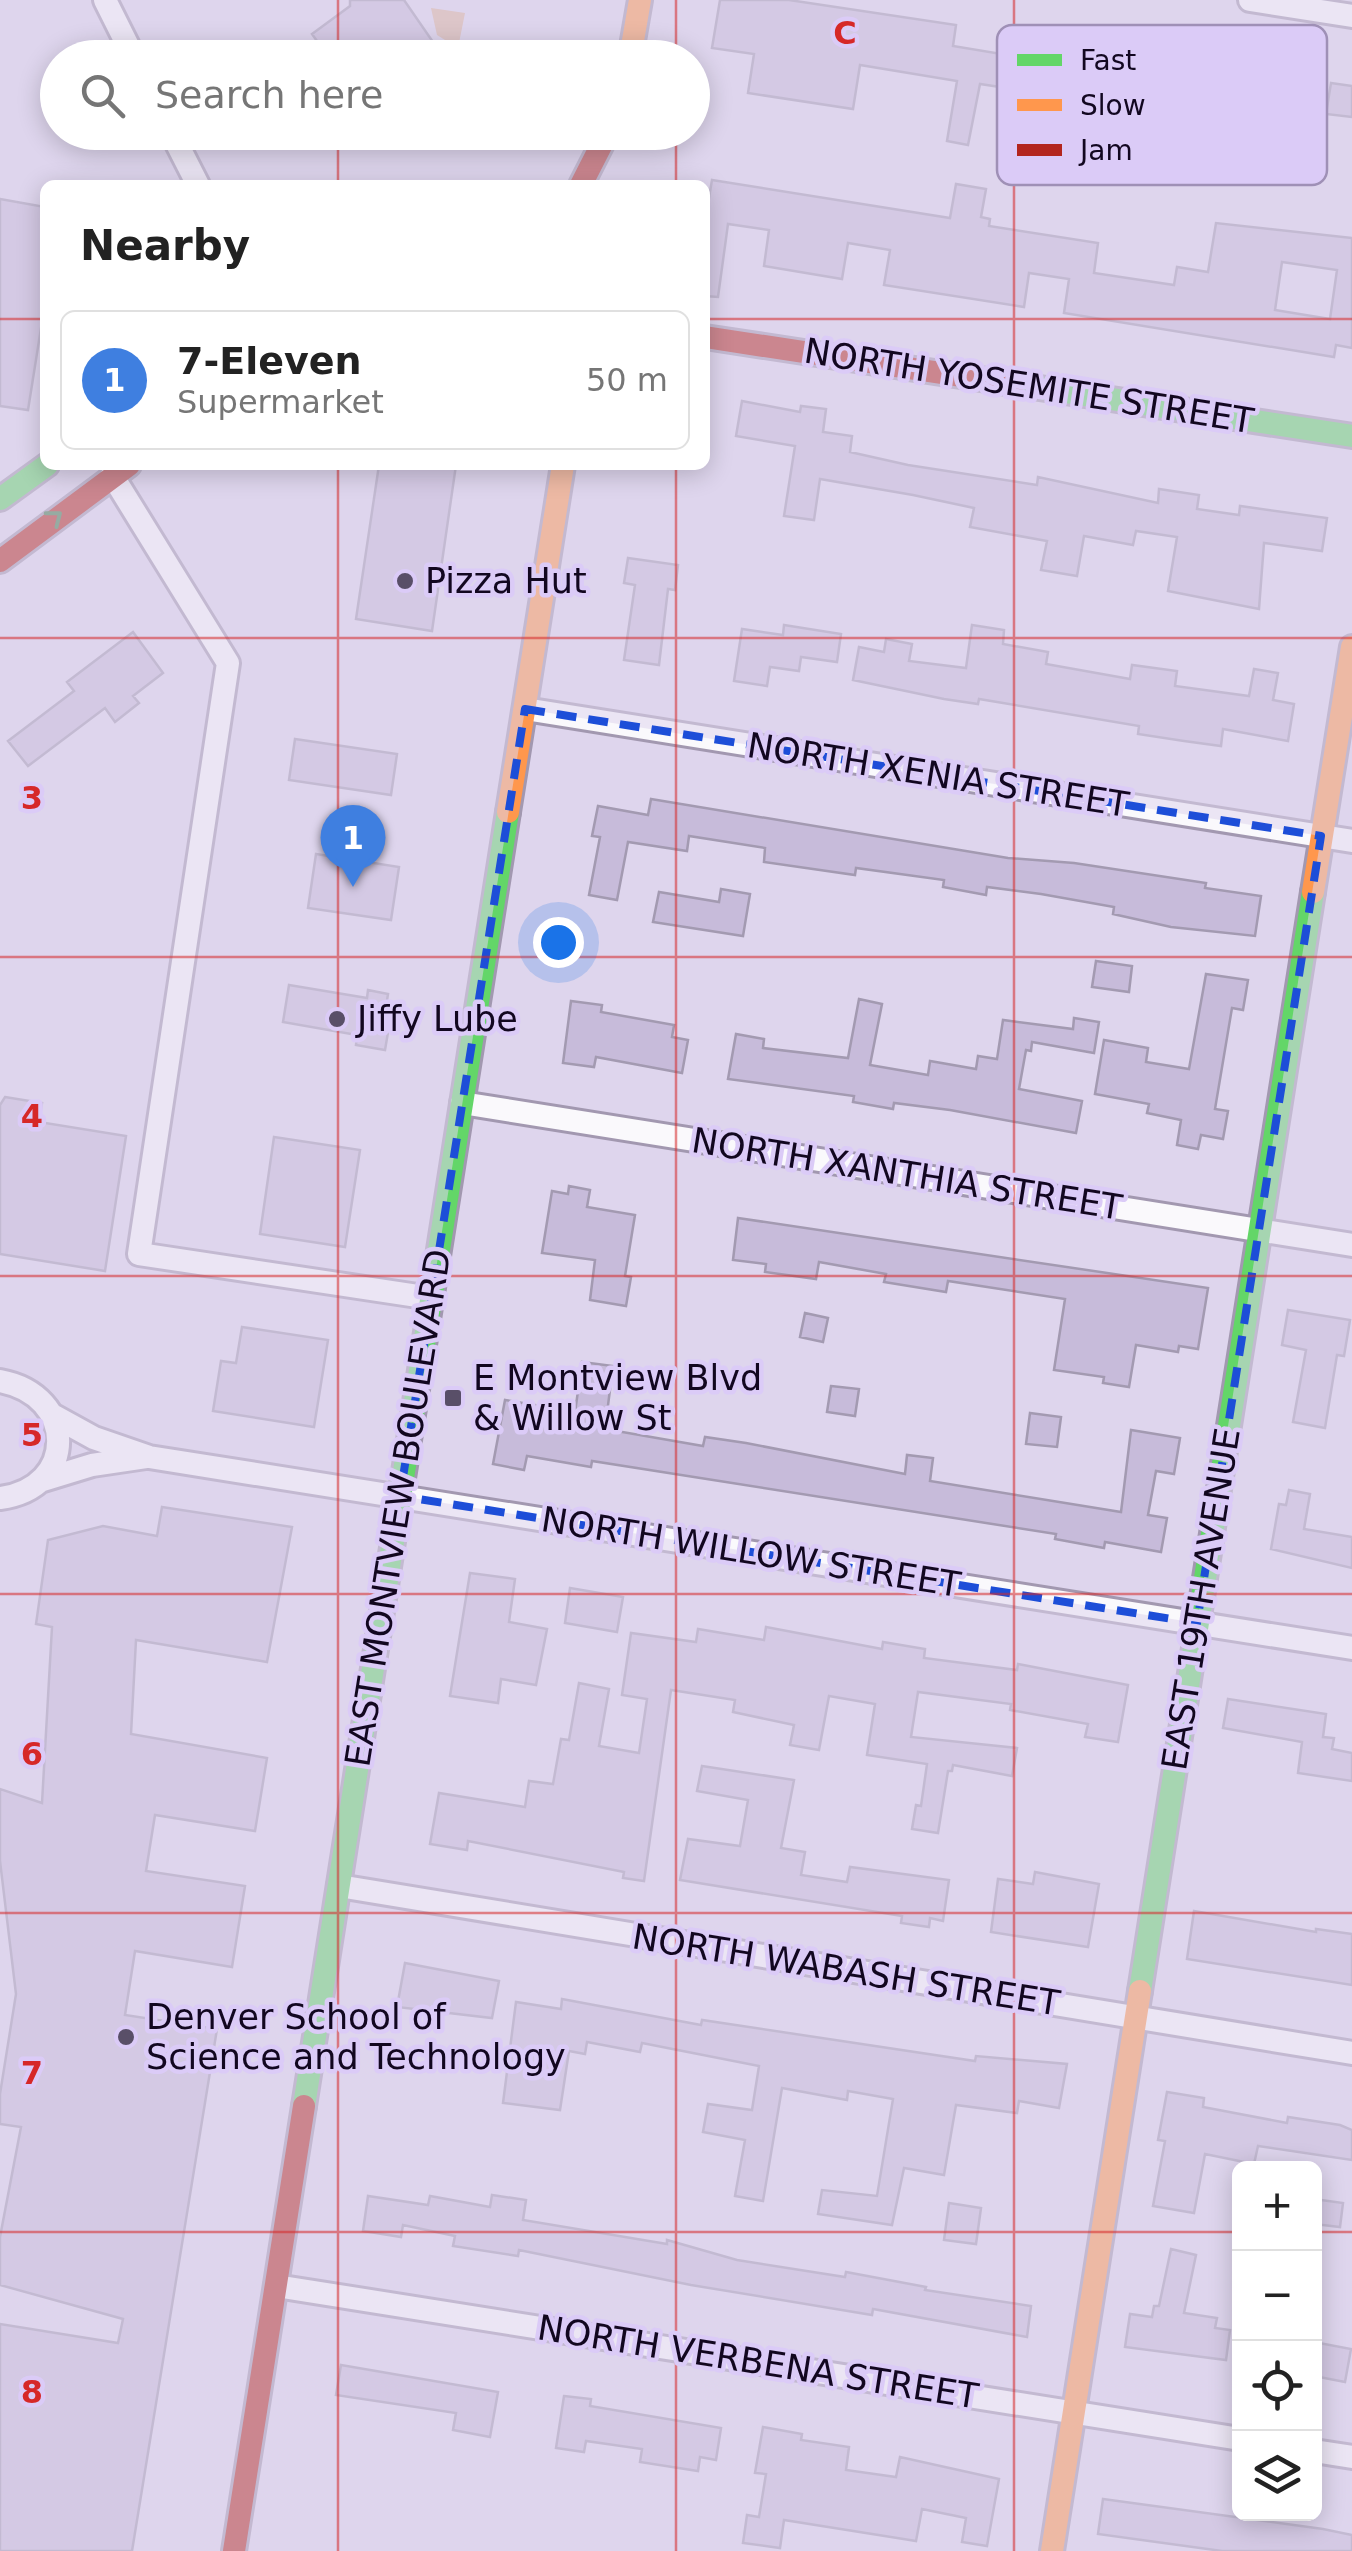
<!DOCTYPE html>
<meta charset="utf-8">
<style>
:root{--surface:#fff;--page:#f2f2f2;--text:#222;--muted:#767676;--line:#e0e0e0;--accent:#2563eb}
body{margin:0;font-family:"DejaVu Sans",sans-serif;background:var(--page);color:var(--text)}
.controls{position:absolute;right:30px;bottom:30px;display:grid;overflow:hidden;border-radius:15px;box-shadow:0 5px 25px #0003}
.controls button{width:90px;height:90px;display:grid;place-items:center;padding:0;border:0;border-bottom:2px solid var(--line);background:var(--surface);color:var(--text);font:50px sans-serif}
.you{position:absolute;left:558px;top:942px;width:35px;height:35px;margin:-25px;border:8px solid #fff;border-radius:50%;background:#1a73e8;box-shadow:0 0 0 15px #1a73e833}
.badge{display:grid;place-items:center;width:65px;height:65px;border-radius:50%;background:var(--accent);color:#fff;font-size:32px;font-weight:700}
.pin{position:absolute;translate:-50% -82px;filter:drop-shadow(0 2px 5px #0008)}
.pin::after{content:'';position:absolute;top:52px;width:35px;height:30px;background:inherit;clip-path:polygon(0 0,100% 0,50% 100%)}
.list{margin:0;padding:0;list-style:none}
h2{display:flex;justify-content:space-between;align-items:center;height:130px;margin:0;padding:0 40px;font-size:42px}
h2 small{font-size:32px;font-weight:400;color:var(--muted)}
.list li{display:grid;grid-template-columns:65px 1fr auto;gap:30px;align-items:center;box-sizing:border-box;height:140px;margin:0 20px 20px;padding:0 20px;border:2px solid var(--line);border-radius:15px}
.list b{display:block;font-size:38px;white-space:nowrap}
.list p{margin:0;font-size:32px;white-space:nowrap;color:var(--muted)}
.list em{font-size:32px;font-style:normal;color:var(--muted)}
.icon{flex:none;width:55px;height:55px;fill:none;stroke:currentColor;stroke-width:2;stroke-linecap:round;stroke-linejoin:round}
.map{position:relative;flex:none;width:1352px;height:2551px;overflow:hidden}
.search{position:absolute;background:var(--surface);box-shadow:0 5px 25px #0003;left:40px;top:40px;width:670px;height:110px;display:flex;align-items:center;gap:25px;box-sizing:border-box;padding:0 35px;border-radius:55px;color:var(--muted);font-size:38px}
.panel{position:absolute;background:var(--surface);box-shadow:0 5px 25px #0003;left:40px;top:180px;width:670px;height:290px;border-radius:15px}
.map>svg:first-child{display:block}
</style>
<div class="map">
<svg width="1352" height="2551" viewBox="0 0 1352 2551">
<rect width="100%" height="100%" fill="#ded5ed"/>
<path fill="#dbb39d" d="M431,8L465,13L458,48L437,35Z"/>
<path fill="#c7bbda" stroke="#a39ab1" stroke-width="2.5" fill-rule="evenodd" d="M350,0H404L444,58H329L312,34L350,6Z
M720,0H789L956,25L953,46L1038,60L1032,92L980,84L968,145L947,141L957,81L860,65L853,109L748,93L754,54L712,48Z
M1331,83L1352,86V117L1326,114Z
M712,180L950,218L956,184L986,189L981,217L990,219L989,226L1098,243L1094,273L1174,285L1177,267L1208,272L1216,223L1352,238V348L1336,345L1334,357L1064,313L1069,279L1029,273L1024,307L884,285L890,250L848,243L842,279L764,266L769,230L728,224L718,297L705,296V222ZM1282,262L1337,270L1330,319L1275,310Z
M0,199L45,207V303L28,410L0,406Z
M742,401L800,412L801,406L826,409L823,432L852,436L850,452L908,465L1037,485L1038,477L1158,503L1159,489L1199,495L1197,509L1239,515L1240,506L1327,518L1322,551L1264,543L1259,609L1168,591L1177,537L1136,531L1133,545L1084,536L1077,576L1041,570L1047,541L970,527L974,508L913,495L820,479L814,520L784,516L795,446L736,436Z
M379,465H456L432,631L356,619Z
M628,558L678,565L675,590L668,589L659,665L624,660L635,585L624,583Z
M784,625L841,634L837,662L801,657L799,671L770,667L767,686L734,681L742,629L783,635Z
M972,625L1004,630L1003,644L1048,652L1046,664L1130,679L1132,665L1177,671L1175,686L1249,696L1254,669L1278,673L1273,700L1294,704L1288,741L1223,729L1221,746L1184,741L1138,734L1139,726L979,699L978,704L944,699L853,680L859,647L884,652L886,639L912,644L909,661L966,668Z
M133,632L163,673L133,696L139,703L115,722L105,708L28,766L8,741L74,691L67,682Z
M295,739L397,754L391,795L289,780Z
M651,799L1008,858L1074,863L1206,883L1205,888L1261,896L1255,936L1171,927L1113,914L1114,907L1041,894L987,887L986,895L943,887L944,880L856,868L855,875L764,862L765,848L689,836L687,851L628,842L617,900L589,895L600,837L592,836L598,806L648,815Z
M316,854L399,867L391,920L308,908Z
M721,889L750,894L743,936L653,922L659,892L719,902Z
M1096,961L1132,966L1129,992L1092,987Z
M1206,974L1248,980L1243,1010L1232,1008L1215,1109L1228,1111L1223,1139L1201,1135L1198,1149L1177,1145L1181,1120L1147,1113L1149,1104L1095,1094L1104,1040L1148,1048L1146,1062L1189,1069Z
M289,985L367,998L368,990L388,994L385,1013L391,1015L385,1050L356,1045L357,1035L283,1022Z
M859,999L882,1004L870,1065L928,1075L930,1061L976,1069L978,1056L997,1059L1003,1020L1073,1029L1074,1018L1099,1022L1094,1053L1032,1042L1031,1051L1026,1050L1019,1089L1082,1101L1076,1133L950,1110L894,1103L893,1109L853,1102L854,1096L728,1079L736,1034L764,1039L763,1048L848,1058Z
M571,1001L602,1005L601,1012L674,1025L672,1037L688,1040L682,1073L596,1057L594,1067L563,1063Z
M5,1097L42,1103L39,1122L126,1136L105,1271L0,1254V1105Z
M274,1137L360,1150L345,1247L260,1234Z
M569,1186L590,1190L587,1207L635,1215L625,1276L631,1277L626,1306L590,1300L595,1260L542,1253L552,1191L568,1194Z
M738,1218L1208,1288L1198,1349L1179,1346L1178,1352L1136,1345L1129,1387L1103,1383L1104,1377L1054,1370L1065,1299L948,1281L946,1292L884,1282L886,1274L819,1262L816,1279L765,1272L766,1264L733,1260Z
M1288,1310L1350,1320L1344,1356L1337,1355L1325,1428L1293,1422L1306,1350L1282,1345Z
M805,1313L828,1318L823,1342L800,1337Z
M242,1327L328,1340L314,1427L213,1411L221,1361L236,1363Z
M582,1362L613,1366L605,1429L703,1446L705,1437L746,1443L905,1474L907,1455L933,1458L930,1481L1121,1512L1131,1430L1180,1438L1174,1474L1156,1471L1148,1515L1167,1518L1161,1552L1105,1542L1104,1548L1055,1539L1056,1534L592,1461L591,1467L527,1456L524,1470L493,1464L505,1400L535,1405L533,1420L573,1427Z
M831,1386L859,1389L855,1416L827,1412Z
M1030,1413L1061,1417L1057,1447L1026,1444Z
M1289,1490L1310,1494L1304,1529L1352,1537V1568L1271,1549L1279,1504L1286,1505Z
M162,1507L292,1527L267,1662L136,1640L131,1734L267,1758L255,1831L155,1815L146,1871L245,1886L232,1967L135,1951L125,2015L217,2029L132,2551H0V2324L118,2343L123,2319L0,2285V2237L21,2127L0,2124V2094L16,1994L0,1861V1789L42,1803L52,1627L36,1624L48,1540L103,1526L157,1536Z
M470,1573L515,1579L509,1622L547,1629L536,1685L501,1679L498,1703L450,1696Z
M570,1588L623,1597L617,1632L565,1623Z
M766,1627L882,1649L883,1642L925,1649L924,1658L1017,1670L1018,1664L1128,1685L1118,1742L1085,1737L1088,1724L1010,1710L1011,1704L918,1692L911,1737L1017,1748L1012,1776L953,1765L952,1771H948L938,1833L912,1829L916,1805L921,1806L927,1764L867,1755L875,1704L829,1696L819,1750L790,1745L794,1725L733,1712L735,1700L671,1690L644,1881L623,1878L624,1872L468,1841L467,1850L430,1844L439,1793L525,1807L529,1781L553,1784L561,1739L569,1740L579,1683L609,1689L599,1746L639,1753L647,1699L622,1695L631,1633L696,1642L698,1629L764,1640Z
M1228,1699L1326,1714L1323,1737L1334,1738L1332,1749L1352,1753V1781L1298,1773L1302,1742L1223,1728Z
M702,1766L794,1780L781,1848L805,1852L801,1875L847,1882L850,1867L949,1880L943,1921L930,1918L929,1927L901,1923L902,1916L680,1880L688,1839L740,1846L748,1800L697,1791Z
M1035,1872L1099,1884L1088,1947L991,1932L998,1879L1033,1884Z
M1194,1911L1316,1932V1929L1352,1934V1985L1187,1959Z
M405,1963L499,1981L492,2018L397,2007Z
M562,1999L701,2025L702,2020L975,2061L976,2056L1067,2064L1059,2108L1019,2101L1017,2113L956,2105L944,2175L904,2168L892,2225L818,2214L822,2190L877,2196L893,2099L848,2091L847,2100L782,2088L763,2201L735,2196L745,2140L703,2132L708,2104L752,2110L759,2066L642,2043L640,2052L587,2042L585,2054L569,2051L560,2110L503,2103L516,2002L561,2009Z
M1167,2092L1204,2098L1203,2107L1287,2123L1288,2117L1340,2125L1352,2130V2160L1258,2146L1254,2164L1205,2154L1194,2213L1153,2206L1165,2141L1158,2140Z
M492,2195L526,2200L523,2220L667,2244V2240L737,2260L845,2277L846,2272L926,2287L925,2290L1031,2306L1027,2337L873,2309L872,2315L691,2285L519,2250L518,2256L453,2246L455,2236L403,2225L401,2237L363,2231L368,2196L428,2205L430,2196L490,2207Z
M1314,2199L1343,2203L1340,2227L1314,2224Z
M949,2203L981,2208L976,2244L944,2240Z
M1171,2249L1196,2255L1184,2313L1217,2318L1215,2328L1230,2330L1226,2360L1125,2347L1130,2314L1152,2317L1154,2306H1159Z
M1314,2342L1351,2349L1345,2382L1314,2376Z
M341,2365L498,2392L490,2437L453,2430L456,2413L336,2395Z
M564,2396L591,2399L590,2406L721,2428L716,2460L700,2457L698,2471L640,2462L642,2449L586,2441L584,2452L556,2448Z
M763,2427L802,2434L801,2440L849,2447L846,2470L896,2477L900,2457L999,2479L987,2546L962,2542L966,2518L922,2509L916,2541L784,2520L780,2548L743,2543L747,2515L759,2517L766,2474L755,2473Z
M1103,2499L1323,2529L1352,2535V2551H1222L1098,2534Z"/>
<g fill="none" stroke-linecap="round" stroke-linejoin="round">
<defs>
<path id="street" d="M105,0L134,58
M1250,0L1352,16
M171,132L198,185
M112,475L228,663L139,1254L431,1298
M525,709L1352,841
M462,1103L1352,1245
M0,1381C77,1395 78,1488 0,1498
M54,1416L94,1438L149,1457L1352,1648
M43,1480L92,1465L146,1457
M339,1886L1352,2053
M276,2286L1240,2439
M1314,2451L1352,2457"/>
<path id="fast" d="M1013,384L1352,436
M0,499L47,465
M1140,1991L1313,892
M304,2106L508,812"/>
<path id="slow" d="M630,58L640,0
M508,812L563,465
M1313,892L1352,647
M1052,2551L1140,1991"/>
<path id="jam" d="M581,185L608,132
M705,337L1013,384
M0,561L129,465
M234,2551L304,2106"/>
</defs>
<use href="#street" stroke="#a298b0" stroke-width="28"/>
<use href="#fast" stroke="#a298b0" stroke-width="28"/>
<use href="#slow" stroke="#a298b0" stroke-width="28"/>
<use href="#jam" stroke="#a298b0" stroke-width="28"/>
<use href="#street" stroke="#faf9fc" stroke-width="22"/>
<use href="#fast" stroke="#63d668" stroke-width="22"/>
<use href="#slow" stroke="#ff974d" stroke-width="22"/>
<use href="#jam" stroke="#b3261e" stroke-width="22"/>
</g>
<defs><path id="oneway-chevron" d="M-2-3.5L2.5 0L-2 3.5" fill="none" stroke-width="1.6" stroke-linecap="round" stroke-linejoin="round" transform="scale(2.5)"/></defs>
<use stroke="#3f7948" href="#oneway-chevron" transform="translate(55 517) rotate(-38)"/>
<path d="M0 0H1352V2551H0ZM525,709L1321,836L1197,1623L400,1496Z" fill="#ded5ed" fill-opacity=".55" fill-rule="evenodd"/>
<path fill="none" stroke="#1d4ed8" stroke-width="8" stroke-dasharray="20 12" stroke-linejoin="round" d="M525,709L1321,836L1197,1623L400,1496Z"/>
<path fill="none" stroke="#d62828" stroke-width="2.5" stroke-opacity="0.55" d="M338,0V58M676,0V58M1014,0V2551M338,132V185M676,132V185M0,319H45M705,319H1352M338,465V2551M676,465V2551M0,638H1352M0,957H1352M0,1276H1352M0,1594H1352M0,1913H1352M0,2232H1240M1314,2232H1352"/>
<g fill="#594f68" stroke="#dbcbf7" stroke-width="4">
<circle cx="405" cy="581" r="10"/>
<circle cx="337" cy="1019" r="10"/>
<rect x="443" y="1388" width="20" height="20" rx="5"/>
<circle cx="126" cy="2037" r="10"/>
</g>
<g text-anchor="middle" stroke-width="9" stroke-linejoin="round" paint-order="stroke">
<g font-size="35" fill="#120720" stroke="#dbcbf7">
<text transform="translate(1029 386) rotate(9)" y="12">NORTH YOSEMITE STREET</text>
<text transform="translate(938 775) rotate(9)" y="12">NORTH XENIA STREET</text>
<text transform="translate(907 1174) rotate(9)" y="12">NORTH XANTHIA STREET</text>
<text transform="translate(398 1508) rotate(-81)" y="12">EAST MONTVIEW BOULEVARD</text>
<text transform="translate(751 1552) rotate(9)" y="12">NORTH WILLOW STREET</text>
<text transform="translate(1201 1599) rotate(-81)" y="12">EAST 19TH AVENUE</text>
<text transform="translate(846 1970) rotate(9)" y="12">NORTH WABASH STREET</text>
<text transform="translate(758 2362) rotate(9)" y="12">NORTH VERBENA STREET</text>
</g>
<g font-size="35" fill="#120720" stroke="#dbcbf7" text-anchor="start">
<text x="425" y="593">Pizza Hut</text>
<text x="357" y="1031">Jiffy Lube</text>
<text x="473" y="1390">E Montview Blvd<tspan x="473" dy="40">&amp; Willow St</tspan></text>
<text x="146" y="2029">Denver School of<tspan x="146" dy="40">Science and Technology</tspan></text>
</g>
</g>
<rect x="997" y="25" width="330" height="160" rx="15" fill="#dbcbf7" stroke="#9f90b6" stroke-width="2.5"/>
<rect x="1017" y="54" width="45" height="12" fill="#63d668"/>
<rect x="1017" y="99" width="45" height="12" fill="#ff974d"/>
<rect x="1017" y="144" width="45" height="12" fill="#b3261e"/>
<g font-size="28" fill="#120720">
<text x="1080" y="70">Fast</text>
<text x="1080" y="115">Slow</text>
<text x="1080" y="160">Jam</text>
</g>
<g font-size="32" text-anchor="middle" font-weight="bold" fill="#d62828" stroke="#dbcbf7" stroke-width="9" stroke-linejoin="round" paint-order="stroke">
<text x="845" y="44">C</text>
<text x="32" y="809">3</text>
<text x="32" y="1127">4</text>
<text x="32" y="1446">5</text>
<text x="32" y="1765">6</text>
<text x="32" y="2084">7</text>
<text x="32" y="2403">8</text>
</g>
</svg>
<div class="controls">
<button>+</button>
<button>−</button>
<button><svg class="icon" aria-label="locate" viewBox="0 0 24 24"><circle cx="12" cy="12" r="6"/><path d="M12 2v4M12 18v4M2 12h4M18 12h4"/></svg></button>
<button><svg class="icon" aria-label="layers" viewBox="0 0 24 24"><path d="M12 4l9 5-9 5-9-5zM3 14l9 5 9-5"/></svg></button>
</div>
<div class="you"></div>
<div class="pin badge" style="left:353px;top:887px;background:#3f7fe0">1</div>
<div class="search"><svg class="icon" aria-label="search" viewBox="0 0 24 24"><circle cx="10" cy="10" r="6"/><path d="M15 15l6 6"/></svg>Search here</div>
<section class="panel">
<h2>Nearby<small></small></h2>
<ul class="list">
<li><span class="badge" style="background:#3f7fe0">1</span><div><b>7-Eleven</b><p>Supermarket</p></div><em>50 m</em></li>
</ul>
</section>
</div>
